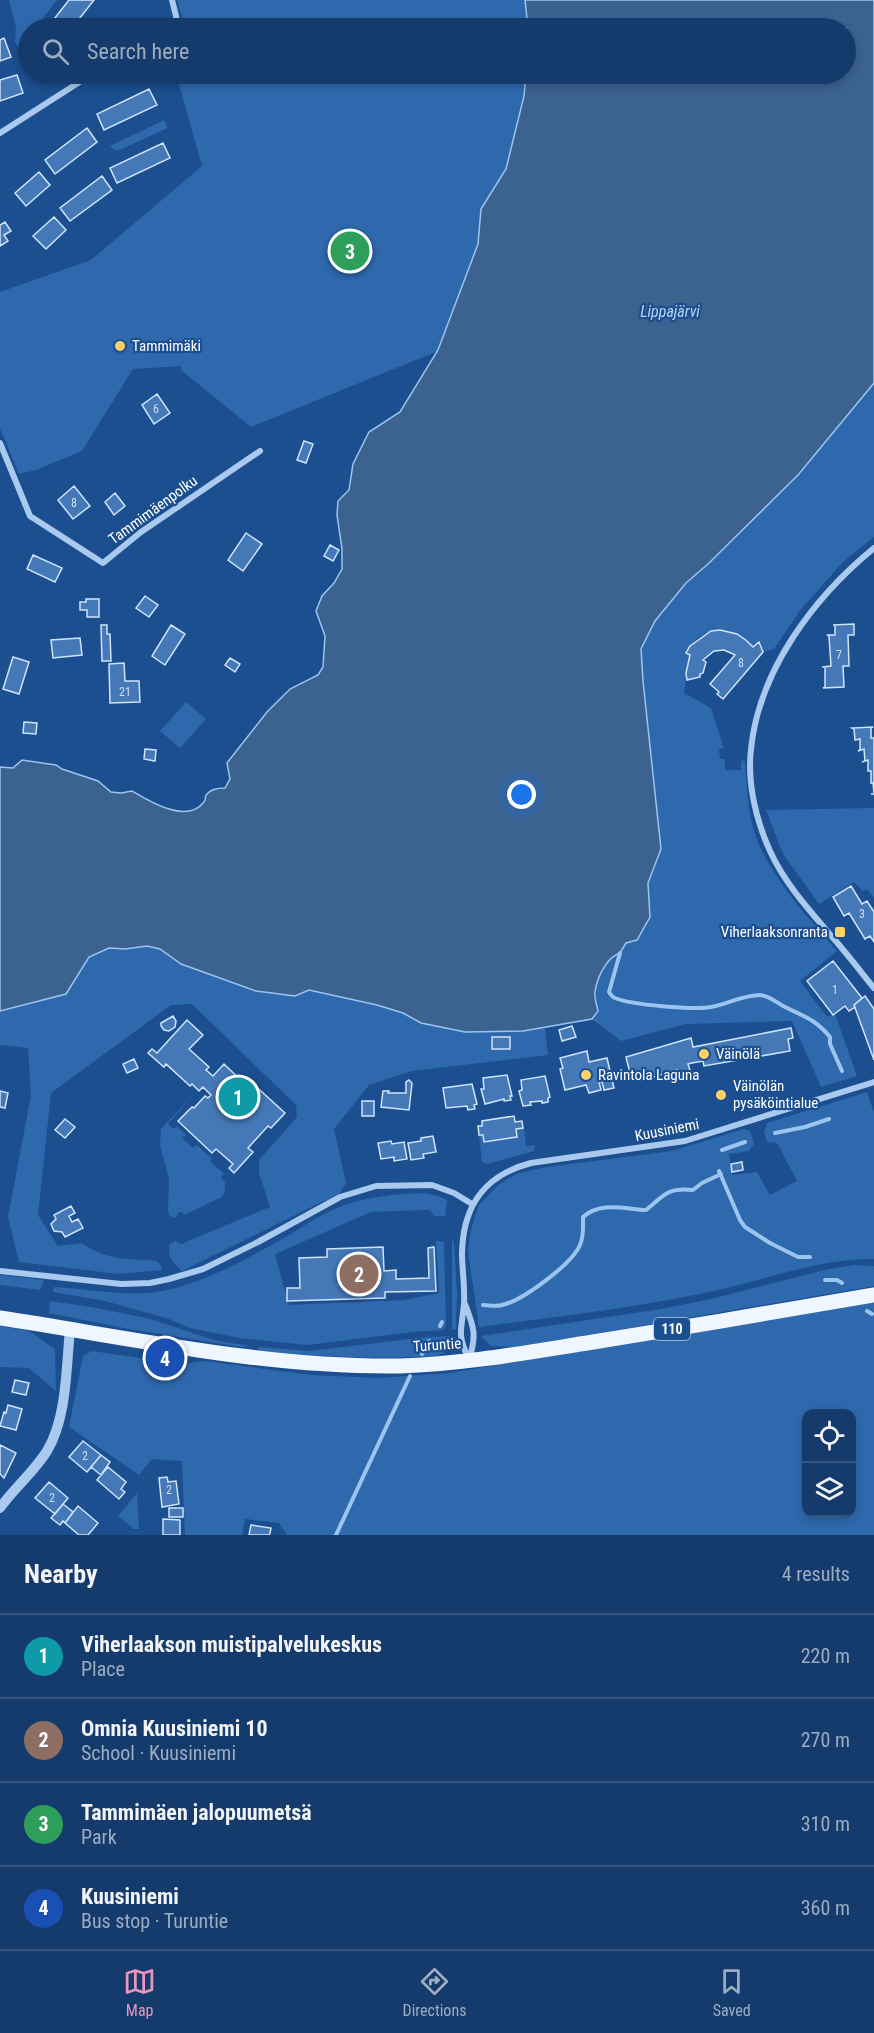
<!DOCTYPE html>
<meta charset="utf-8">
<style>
:root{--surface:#143b6b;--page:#1d4271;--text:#f1f3f6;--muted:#9dadc1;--line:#33557e;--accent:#e797bd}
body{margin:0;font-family:"Roboto Condensed",sans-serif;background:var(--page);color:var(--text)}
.controls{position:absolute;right:18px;bottom:18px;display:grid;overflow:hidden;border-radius:12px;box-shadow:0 3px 9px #0003}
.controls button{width:54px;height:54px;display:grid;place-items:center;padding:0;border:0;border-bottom:2px solid var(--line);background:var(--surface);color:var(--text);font:30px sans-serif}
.you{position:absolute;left:522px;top:795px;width:21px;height:21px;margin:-15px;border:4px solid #fff;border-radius:50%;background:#1a73e8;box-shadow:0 0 0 9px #1a73e833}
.badge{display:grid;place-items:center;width:39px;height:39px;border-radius:50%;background:var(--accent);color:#fff;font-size:20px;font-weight:700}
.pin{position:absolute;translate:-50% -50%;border:3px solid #fff;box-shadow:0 2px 6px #0006}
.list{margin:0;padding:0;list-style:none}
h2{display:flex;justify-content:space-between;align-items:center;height:78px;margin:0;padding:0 24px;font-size:26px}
h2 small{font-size:20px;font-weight:400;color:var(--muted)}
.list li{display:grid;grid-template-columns:39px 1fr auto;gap:18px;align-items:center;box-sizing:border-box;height:84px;padding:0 24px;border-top:2px solid var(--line)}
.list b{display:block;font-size:22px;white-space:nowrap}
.list p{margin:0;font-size:20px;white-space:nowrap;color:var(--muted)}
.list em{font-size:20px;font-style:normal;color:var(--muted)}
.icon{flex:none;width:33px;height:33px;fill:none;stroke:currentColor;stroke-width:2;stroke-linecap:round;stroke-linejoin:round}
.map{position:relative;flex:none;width:874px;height:1535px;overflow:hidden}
.search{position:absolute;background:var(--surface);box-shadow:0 3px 9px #0003;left:18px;right:18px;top:18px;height:66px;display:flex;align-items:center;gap:15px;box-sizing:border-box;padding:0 21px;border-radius:33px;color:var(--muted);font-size:22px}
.sheet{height:414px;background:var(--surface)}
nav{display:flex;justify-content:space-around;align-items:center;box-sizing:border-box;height:84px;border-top:2px solid var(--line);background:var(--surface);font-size:16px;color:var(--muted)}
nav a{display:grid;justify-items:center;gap:3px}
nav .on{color:var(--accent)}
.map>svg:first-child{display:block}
</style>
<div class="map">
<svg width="874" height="1535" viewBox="0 0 874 1535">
<rect width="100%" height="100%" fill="#1b4f8f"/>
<path fill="#2e69ad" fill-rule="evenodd" d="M9,0H57L35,28H28V37L21,47H18L15,42L16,27Z
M177,0H874V537L843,562L801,609L774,649L763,652L759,643L753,647C730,628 706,621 686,652L690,655C685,668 687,680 684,693L711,708L724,748L719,749L720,759H725V770H741V762L742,760L745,761C747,789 748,821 760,847C779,887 809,919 837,951L800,981L827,1017L835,1014L857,1076L821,1087L792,1021L686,1024L621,1041L592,1019L545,1028L548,1055L412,1071L369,1085L334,1129L346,1183L340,1193L182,1271C174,1263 166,1256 170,1244L175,1241L181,1244L270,1207L259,1173V1160L297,1117L296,1105L192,1004L171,1005L51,1093L38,1215L58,1246L82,1243C106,1261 127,1258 156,1261L160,1264L162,1270L118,1274L19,1262L8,1217L31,1095L28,1048L0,1045V767L13,768L22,760L56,765L62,769L98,781L111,792L121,793L132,791C149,801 186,824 203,803C209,796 202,801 207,794C211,789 218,788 225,788L230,779L227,763L267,712L290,689L318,675L323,667L325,636L316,611L322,596L334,583L342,569V549L337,515L338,501L349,490L353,464L369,432L400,412L438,351L251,427L181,370V366L133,369L82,451L36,470L19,474L0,428V292L91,260L202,166L176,74H846V28H185Z
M164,120L168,128L119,150H114L110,146Z
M186,702L206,719L180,748L160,731Z
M874,808V897L866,889L863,891L854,882L819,904L783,854L766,810Z
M198,1090L168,1124L174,1129L177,1126L186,1135L182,1138L193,1148L197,1145L212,1159L210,1161L224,1174L221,1178L225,1182V1192L222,1197L184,1215L182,1212H178L177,1217L174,1218L169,1215L168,1210L169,1179L160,1145L161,1129Z
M867,1092L874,1113V1259C818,1258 764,1281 709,1292C633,1308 556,1317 479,1327L468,1252L471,1229L479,1205L498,1185L516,1174L546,1167L672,1151L744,1129L750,1131L754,1144L749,1151L729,1154L732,1175L757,1172L770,1195L797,1181L777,1143L767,1142L764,1132L767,1123Z
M524,1128L526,1146L535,1145L534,1151L487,1164L482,1162L479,1135H483L484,1142L517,1137L516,1129Z
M424,1193L438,1196L447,1200L445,1216H434L430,1210H425L371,1212L275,1254L289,1305L404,1300L439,1293L436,1241L444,1242L446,1326L443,1330L413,1332L307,1345L239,1338L190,1328L169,1319L105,1301L53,1292L54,1287C94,1289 132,1299 172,1289C206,1281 253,1256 284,1238C304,1226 325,1211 348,1204C372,1196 398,1194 424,1193Z
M452,1240L454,1242L457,1294L456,1329L454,1330L452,1329Z
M854,1265L874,1266V1286L517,1347L491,1346L481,1336L661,1309L711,1299L829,1269Z
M0,1275L44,1280L40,1290L0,1285Z
M50,1301L85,1306L147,1318L214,1340L249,1346L241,1347L129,1329L49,1313Z
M874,1302V1535H287L279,1523L245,1519L242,1535H185L182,1461L152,1459L139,1475L69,1427L83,1356L92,1351L182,1364L205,1361L311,1375L379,1378L449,1373ZM806,1414H852V1512H806Z
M0,1326L29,1331L55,1349L56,1391L29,1368L0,1367Z
M451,1336L454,1338C453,1344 449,1350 444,1353C433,1358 419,1357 407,1357C357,1359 308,1355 258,1351V1349L259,1347L309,1351L418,1338Z
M137,1493L139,1529H134L118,1516Z"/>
<path fill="#3c6290" stroke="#9cc4f0" stroke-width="1.5" d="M525,0H874V383L798,475L708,564L686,583L655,621L641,649L643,681L661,849L648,883L650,917L637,940L626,943L620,953C607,957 597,977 595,992C594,998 597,1005 598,1011L592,1019L523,1031L465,1032L421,1023L403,1013L377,1005L309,990L295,996L256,991L181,964L160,949L147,946L125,949L109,948L89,957L66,994L0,1011V767L13,768L22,760L56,765L62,769L98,781L111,792L121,793L132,791C149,801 186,824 203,803C209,796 202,801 207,794C211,789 219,788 225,788L230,779L227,763L267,712L290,689L318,675L323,667L325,636L316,611L322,596L334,583L342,569V549L337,515L338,501L349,490L353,464L369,432L400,412L438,350L478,244L481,209L506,169L524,96L526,74H846V28H528Z"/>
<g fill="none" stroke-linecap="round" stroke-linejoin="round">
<path stroke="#9cc4f0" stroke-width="4" d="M620,953L609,992C611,995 611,996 615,998C632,1005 693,1010 711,1007C727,1004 744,995 760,995C770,996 777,1003 785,1007C805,1017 815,1019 830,1037V1044L842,1071
M775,1133L805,1127L829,1119
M722,1150L745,1142
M719,1171L740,1220L745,1227L770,1243L798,1257H810
M825,1280H837L842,1283
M483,1305C489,1305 496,1307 502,1305C522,1301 572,1264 580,1245C584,1236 583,1227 583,1217C600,1201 625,1209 646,1210C664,1195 668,1187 693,1190L702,1183L721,1174
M867,1311L872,1314
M440,1326L442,1322
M422,1354L429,1341
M336,1535L410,1376"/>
</g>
<path fill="#4478b7" stroke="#cfe3fa" stroke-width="1.5" d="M69,0H94L72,28H47Z
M4,38L11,57L0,61V40Z
M17,75L23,93L0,101V80Z
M149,89L157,105L104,130L97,114Z
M87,128L97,142L55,174L45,160Z
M163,143L170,158L117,183L110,168Z
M39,172L50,185L26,206L15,193Z
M102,176L112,190L70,221L60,208Z
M54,217L66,230L46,249L33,236Z
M5,222L11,231L4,235L8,241L0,246V225Z
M157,394L170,413L154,424L142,405Z
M304,441L313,444L306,463L297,460Z
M74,486L90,506L73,519L58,500Z
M115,493L125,506L114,515L105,502Z
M246,533L262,544L243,571L228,560Z
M330,545L339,550L333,561L324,556Z
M33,555L62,568L55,582L27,569Z
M145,596L158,605L149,617L136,608Z
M86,599H99V617H87V610H80V602H86Z
M854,624V635H848L849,666H843L844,687L823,688L825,687V667H822L831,666L829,636L827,635H835V625H833Z
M101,625H107V634H110L111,661H102Z
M171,625L185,634L165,665L152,656Z
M720,630L737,634L747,641L753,647L759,642L763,652L723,699L717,694L719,692L710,684L735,655L733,654L724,650L714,651L703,660L706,662L703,673L700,674V677L687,680L686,673L690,655L686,653L690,646L711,631Z
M80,638L82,655L53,658L51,640Z
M13,657L29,662L19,694L3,689Z
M230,658L240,664L235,672L225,665Z
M124,663L125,681H139L140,702L110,703L109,664Z
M24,722L37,723L36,734L23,733Z
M873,727L871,728V738H874V794H871H874L873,783H871V771H868V760L862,762L865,761L864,749L858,751L860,750V739L855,740L854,729L852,728Z
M145,749L156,750L155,761L144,759Z
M851,886L862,904L867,901L874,912V942L870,936L865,939L849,913L844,916L833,897Z
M833,961L862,998L854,1005L855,1007L849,1011L845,1006L833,1015L807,981Z
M865,996L874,1009V1060L854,1005Z
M173,1016L176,1021L175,1027L169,1031L164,1030L161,1026V1023Z
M187,1020L203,1035L189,1049L209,1067L206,1070L213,1076L224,1064L246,1085L250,1081L285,1113L271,1128L268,1126L248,1148L253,1152L234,1173L229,1168L233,1164L216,1149L212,1153L178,1121L192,1107L194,1108L205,1096L208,1098L211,1095L203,1087L199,1091L192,1084L190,1086L166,1064L164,1067L148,1053L152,1049L157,1053Z
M572,1026L576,1037L562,1041L559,1030Z
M791,1028L793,1038L788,1039L790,1051L704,1066L703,1061L692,1063L688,1064L690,1070L678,1074L677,1070L640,1081L637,1071L630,1073L626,1057L691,1038L693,1047Z
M492,1037H510V1049H492Z
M587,1051L589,1062L607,1058L614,1088L604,1090L602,1082H599L601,1090L589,1093L586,1085L565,1090L560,1069L563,1068L560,1058Z
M134,1059L138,1068L127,1073L123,1064Z
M507,1075L512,1096H510L511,1100L504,1101V1099L485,1104L481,1089H484L483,1078Z
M545,1076L550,1097L548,1098V1102L542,1103V1101L530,1102L531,1105L523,1106L519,1091L522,1090L521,1080Z
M409,1080L412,1083L409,1110L381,1107L383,1091H389L388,1093H406V1082Z
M472,1084L477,1104L474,1105L475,1109L468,1110L467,1106L446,1108L443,1088Z
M0,1091L8,1093L5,1108L0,1107Z
M362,1101H374V1116H362Z
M514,1116L515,1122L522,1121L523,1128L516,1129L517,1137L484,1142L483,1135H479L478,1126H482V1121Z
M65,1119L75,1127L65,1138L55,1130Z
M433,1136L436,1152L423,1154L424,1158L411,1160L408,1143L421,1141V1138Z
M391,1141L392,1144L404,1142L407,1159L394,1161V1157L381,1159L378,1143Z
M742,1162L743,1170L732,1172L731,1164Z
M71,1206L75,1213L69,1216L72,1222L78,1219L83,1228L65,1237L62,1232L54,1231L51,1224L56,1219L54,1215Z
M383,1247L384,1271L396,1270V1279L429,1278L428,1248L434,1247L436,1291L385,1292V1298L287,1301V1288H300L299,1258L327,1257V1249Z
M15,1380L29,1383L26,1395L12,1392Z
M8,1405L22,1409L16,1430L0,1426L4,1412L6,1413Z
M83,1441L101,1455L87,1472L69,1457Z
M0,1445L16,1453L4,1478L0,1474Z
M101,1455L110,1462L101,1475L91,1467Z
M108,1467L126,1482L121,1489L125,1492L119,1499L97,1480Z
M167,1477L168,1482L176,1481L179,1504L162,1507L159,1478Z
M49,1482L68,1498L55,1514L35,1498Z
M63,1504L73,1512L65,1523L63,1521L60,1525L51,1518Z
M78,1506L98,1523L88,1535H79L65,1523Z
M169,1508H183V1517H169Z
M163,1519L180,1520V1535H163Z
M251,1525L271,1528L270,1533L269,1535H249Z"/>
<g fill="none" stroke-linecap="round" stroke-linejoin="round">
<path stroke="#a9c9ee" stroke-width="6" d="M172,0L179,28
M164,28L176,19
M0,133L92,74
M0,443L30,516L103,563L141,532L260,451
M874,548C814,597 759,670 751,749C747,783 756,820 770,851C785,884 810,911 834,939C848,955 861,972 874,988
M0,1271L121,1284L150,1283L169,1279L203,1269L258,1242L340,1197L376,1186L432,1185L454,1193L472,1204
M465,1304C474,1327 477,1335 469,1360
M469,1360C456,1332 462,1331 464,1303C465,1286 462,1269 462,1253C463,1205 485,1175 531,1163L685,1141L874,1082"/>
<path stroke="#a9c9ee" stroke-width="10" d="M0,1508C14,1488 34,1472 47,1451C67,1418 66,1368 70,1330"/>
<path stroke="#f0f6ff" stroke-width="15" d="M0,1318C132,1338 265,1368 400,1366C465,1364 529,1352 593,1342C687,1327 780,1311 874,1295"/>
</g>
<g fill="#ffd166" stroke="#1b4f8f" stroke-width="2">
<circle cx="120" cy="346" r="6"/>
<rect x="834" y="926" width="12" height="12" rx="3"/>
<circle cx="704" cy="1054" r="6"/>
<circle cx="586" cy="1075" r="6"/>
<circle cx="721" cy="1095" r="6"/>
</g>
<g text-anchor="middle" stroke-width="4.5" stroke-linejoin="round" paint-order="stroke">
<g font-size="12" fill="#d0dded">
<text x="156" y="413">6</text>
<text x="74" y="507">8</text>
<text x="839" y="659">7</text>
<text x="741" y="667">8</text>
<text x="125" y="696">21</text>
<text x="862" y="918">3</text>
<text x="835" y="994">1</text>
<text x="85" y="1460">2</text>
<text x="169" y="1494">2</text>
<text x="52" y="1502">2</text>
</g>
<rect fill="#1b4f8f" stroke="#bbcadd" stroke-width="1.5" x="654" y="1318" width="36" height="22" rx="4.5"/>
<g font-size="14" font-weight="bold" fill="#fff">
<text x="672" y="1334">110</text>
</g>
<g font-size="15" fill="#fff" stroke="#1b4f8f" text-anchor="start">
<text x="132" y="351">Tammimäki</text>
<text x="828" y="937" text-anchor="end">Viherlaaksonranta</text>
<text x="716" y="1059">Väinölä</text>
<text x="598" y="1080">Ravintola Laguna</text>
<text x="733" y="1091">Väinölän<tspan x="733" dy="17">pysäköintialue</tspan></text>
</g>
<g font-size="15" fill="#fff" stroke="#1b4f8f">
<text transform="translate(153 510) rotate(-36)" y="5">Tammimäenpolku</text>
<text transform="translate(667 1130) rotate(-11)" y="5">Kuusiniemi</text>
<text transform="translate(437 1345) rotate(-4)" y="5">Turuntie</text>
</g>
<g font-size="16" font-style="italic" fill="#b5d3f5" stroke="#1b4f8f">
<text x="670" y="317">Lippajärvi</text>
</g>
</g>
</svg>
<div class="controls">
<button><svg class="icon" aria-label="locate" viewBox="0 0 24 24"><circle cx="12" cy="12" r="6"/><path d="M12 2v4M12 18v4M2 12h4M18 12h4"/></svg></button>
<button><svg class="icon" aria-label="layers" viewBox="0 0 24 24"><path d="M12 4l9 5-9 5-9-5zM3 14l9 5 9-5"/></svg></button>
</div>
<div class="you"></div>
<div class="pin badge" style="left:238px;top:1097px;background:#0f9aa8">1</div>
<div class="pin badge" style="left:359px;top:1274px;background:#8d6e63">2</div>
<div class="pin badge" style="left:350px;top:251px;background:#2e9e5b">3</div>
<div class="pin badge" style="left:165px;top:1358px;background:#1a4fb4">4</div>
<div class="search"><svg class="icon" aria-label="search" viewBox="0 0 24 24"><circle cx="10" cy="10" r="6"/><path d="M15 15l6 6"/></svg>Search here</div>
</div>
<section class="sheet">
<h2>Nearby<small>4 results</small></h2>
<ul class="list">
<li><span class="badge" style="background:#0f9aa8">1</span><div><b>Viherlaakson muistipalvelukeskus</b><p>Place</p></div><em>220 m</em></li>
<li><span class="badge" style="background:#8d6e63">2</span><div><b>Omnia Kuusiniemi 10</b><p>School · Kuusiniemi</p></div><em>270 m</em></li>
<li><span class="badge" style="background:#2e9e5b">3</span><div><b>Tammimäen jalopuumetsä</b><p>Park</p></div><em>310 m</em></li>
<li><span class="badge" style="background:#1a4fb4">4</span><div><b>Kuusiniemi</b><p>Bus stop · Turuntie</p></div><em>360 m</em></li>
</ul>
</section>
<nav>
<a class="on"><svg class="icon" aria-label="map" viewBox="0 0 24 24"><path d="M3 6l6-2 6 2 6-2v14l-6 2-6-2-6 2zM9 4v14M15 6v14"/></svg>Map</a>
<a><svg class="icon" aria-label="directions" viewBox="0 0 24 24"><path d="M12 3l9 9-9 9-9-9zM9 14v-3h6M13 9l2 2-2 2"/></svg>Directions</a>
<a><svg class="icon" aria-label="saved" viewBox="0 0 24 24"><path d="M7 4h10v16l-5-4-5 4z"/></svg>Saved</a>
</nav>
